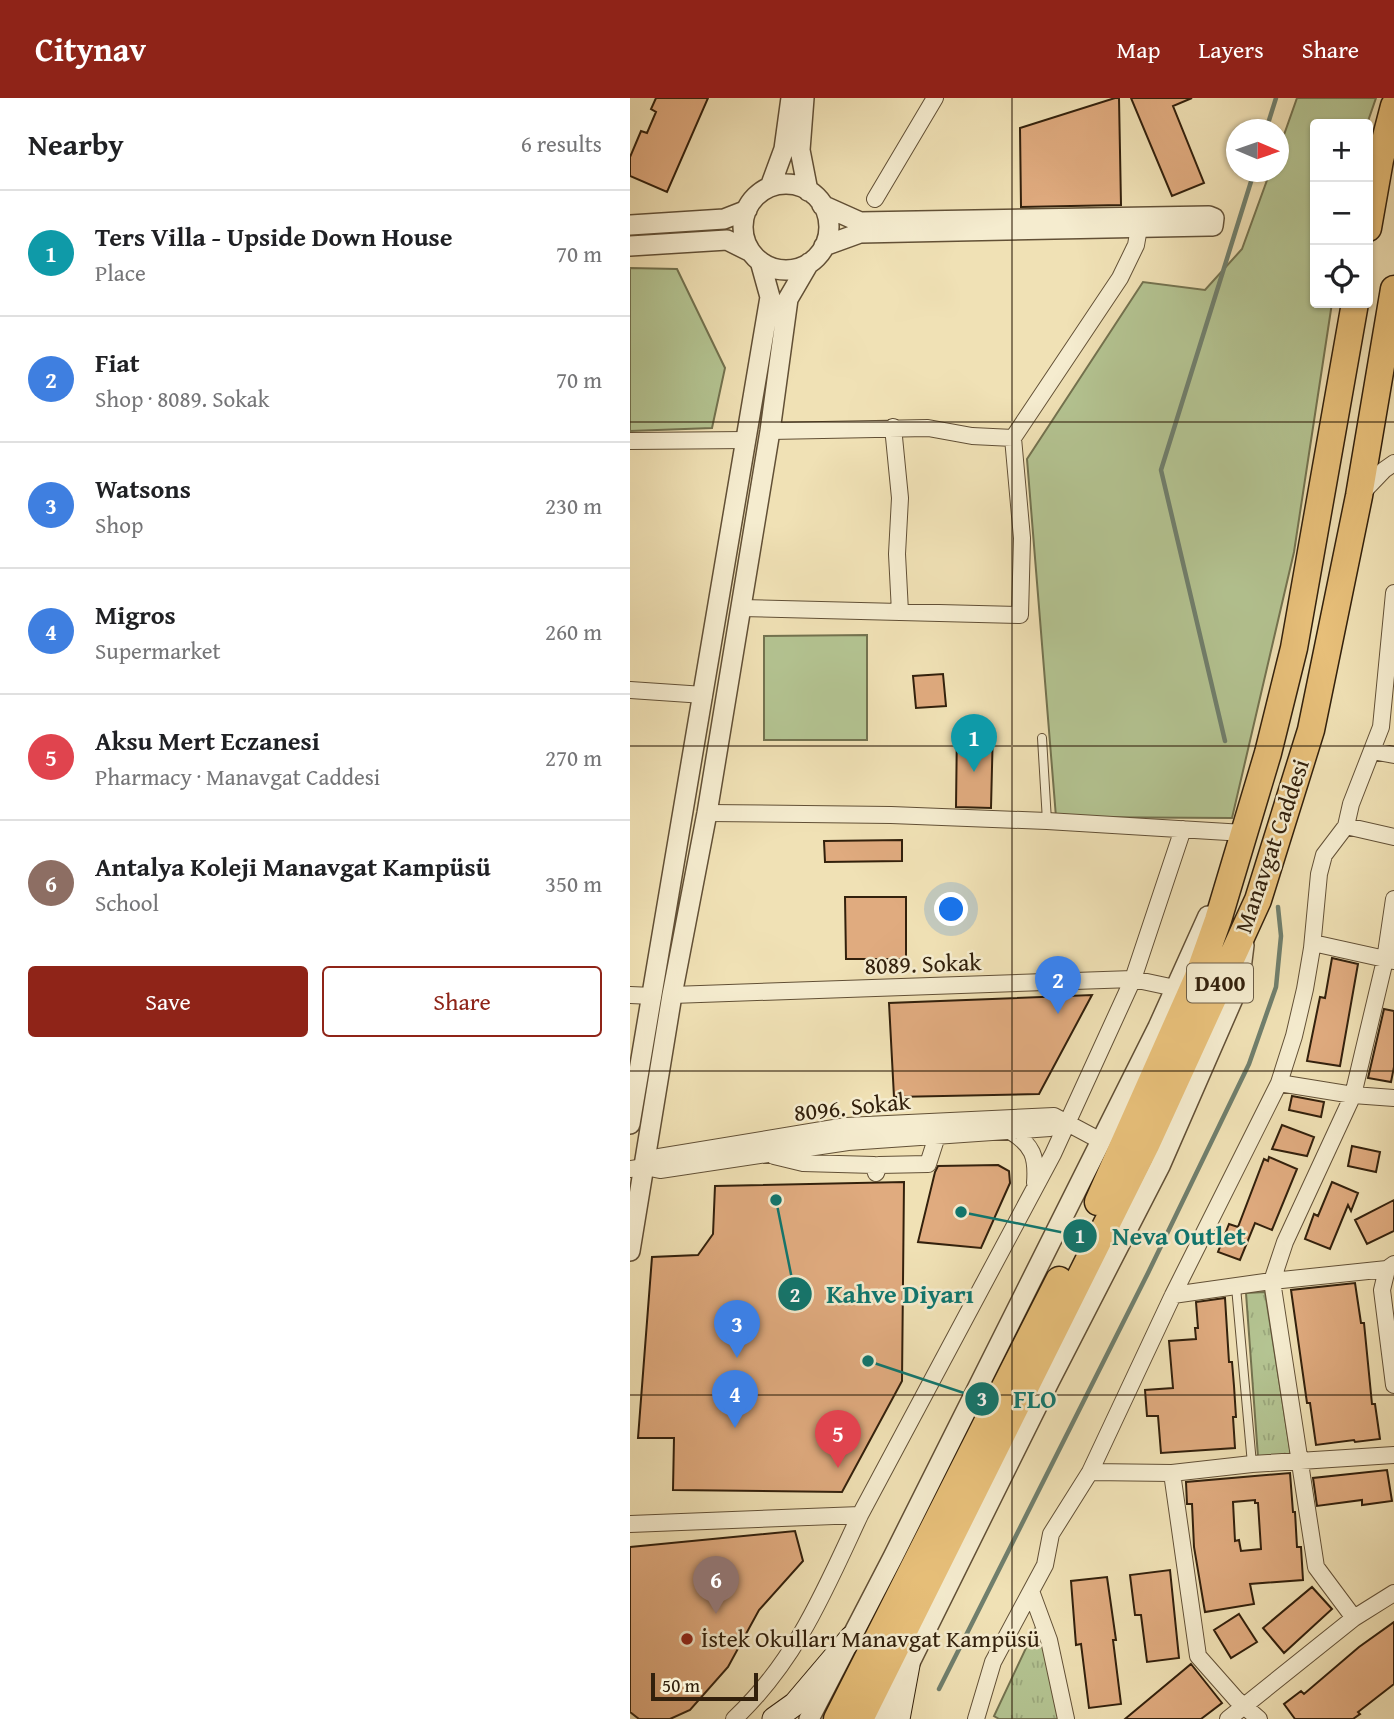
<!DOCTYPE html>
<meta charset="utf-8">
<style>
:root{--surface:#fff;--page:#f2f2f2;--text:#202124;--muted:#757577;--line:#e0e0e0;--accent:#8f2418}
body{margin:0;font-family:"Gentium Book Plus",serif;background:var(--page);color:var(--text)}
.controls{position:absolute;right:21px;top:21px;display:grid;overflow:hidden;border-radius:7px;box-shadow:0 2px 5px #0004}
.controls button{width:63px;height:63px;display:grid;place-items:center;padding:0;border:0;border-bottom:2px solid var(--line);background:var(--surface);color:var(--text);font:35px sans-serif}
.compass{position:absolute;left:596px;top:21px;width:63px;height:63px;border-radius:50%;background:var(--surface);box-shadow:0 2px 5px #0004;rotate:92deg}
.scale{position:absolute;left:21px;bottom:18px;width:107px;box-sizing:border-box;padding-left:7px;border:4px solid #32200c;border-top:0;font-size:19px;line-height:24px;white-space:nowrap;color:#32200c;-webkit-text-stroke:5px #f5eccf;paint-order:stroke}
.you{position:absolute;left:322px;top:812px;width:24px;height:24px;margin:-18px;border:5px solid #fff;border-radius:50%;background:#1a73e8;box-shadow:0 0 0 10px #1a73e833}
.badge{display:grid;place-items:center;width:46px;height:46px;border-radius:50%;background:var(--accent);color:#fff;font-size:23px;font-weight:700}
.pin{position:absolute;translate:-50% -58px;filter:drop-shadow(0 2px 4px #0008)}
.pin::after{content:'';position:absolute;top:37px;width:24px;height:21px;background:inherit;clip-path:polygon(0 0,100% 0,50% 100%)}
.list{margin:0;padding:0;list-style:none}
h2{display:flex;justify-content:space-between;align-items:center;height:91px;margin:0;padding:0 28px;font-size:30px}
h2 small{font-size:23px;font-weight:400;color:var(--muted)}
.list li{display:grid;grid-template-columns:46px 1fr auto;gap:21px;align-items:center;box-sizing:border-box;height:126px;padding:0 28px;border-top:2px solid var(--line)}
.list b{display:block;font-size:26px;white-space:nowrap}
.list p{margin:0;font-size:23px;white-space:nowrap;color:var(--muted)}
.list em{font-size:23px;font-style:normal;color:var(--muted)}
.actions{display:flex;gap:14px;padding:21px 28px}
.actions a{flex:1;padding:16px 0;border:2px solid var(--accent);border-radius:7px;text-align:center;font-size:24px;color:var(--accent)}
.actions .main{background:var(--accent);color:#fff}
.icon{flex:none;width:38px;height:38px;fill:none;stroke:currentColor;stroke-width:2;stroke-linecap:round;stroke-linejoin:round}
.map{position:relative;flex:none;width:764px;height:1621px;overflow:hidden}
header{display:flex;align-items:center;gap:42px;box-sizing:border-box;height:98px;padding:0 35px;background:var(--accent);color:#fff}
header strong{font-size:33px}
nav{display:flex;gap:38px;margin-inline-start:auto;font-size:24px}
main{display:flex}
aside{flex:1;background:var(--surface)}
.map>svg:first-child{display:block}
</style>
<header>
<strong>Citynav</strong>
<nav><a>Map</a><a>Layers</a><a>Share</a></nav>
</header>
<main>
<aside>
<h2>Nearby<small>6 results</small></h2>
<ul class="list">
<li><span class="badge" style="background:#0f9aa8">1</span><div><b>Ters Villa - Upside Down House</b><p>Place</p></div><em>70 m</em></li>
<li><span class="badge" style="background:#3f7fe0">2</span><div><b>Fiat</b><p>Shop · 8089. Sokak</p></div><em>70 m</em></li>
<li><span class="badge" style="background:#3f7fe0">3</span><div><b>Watsons</b><p>Shop</p></div><em>230 m</em></li>
<li><span class="badge" style="background:#3f7fe0">4</span><div><b>Migros</b><p>Supermarket</p></div><em>260 m</em></li>
<li><span class="badge" style="background:#e0444e">5</span><div><b>Aksu Mert Eczanesi</b><p>Pharmacy · Manavgat Caddesi</p></div><em>270 m</em></li>
<li><span class="badge" style="background:#8d6e63">6</span><div><b>Antalya Koleji Manavgat Kampüsü</b><p>School</p></div><em>350 m</em></li>
</ul>
<div class="actions"><a class="main">Save</a><a>Share</a></div>
</aside>
<div class="map">
<svg width="764" height="1621" viewBox="0 0 764 1621">
<defs>
<pattern id="park-tufts" width="24" height="20" patternUnits="userSpaceOnUse" patternTransform="scale(1.75)"><rect width="24" height="20" fill="#b4c492"/><path d="M3 7l-1-3M5 7V3M7 7l1-3M15 17l-1-3M17 17v-4M19 17l1-3" fill="none" stroke="#9ba87d"/></pattern>
</defs>
<rect width="100%" height="100%" fill="#f0e1b5"/>
<filter id="stains"><feTurbulence type="fractalNoise" baseFrequency=".00286" numOctaves="4"/><feColorMatrix values="0 0 0 0 .2 0 0 0 0 .09 0 0 0 0 .02 0 0 0 .5 -.17"/></filter>
<radialGradient id="worn" r=".72"><stop offset=".6" stop-color="#630" stop-opacity="0"/><stop offset="1" stop-color="#630" stop-opacity=".3"/></radialGradient>
<path fill="#b4c492" stroke="#73724f" stroke-width="2" d="M667,0H746L737,26H685V205H702L664,454L602,720L426,719L397,361L513,184L575,192L612,151L640,74H648L649,51Z
M0,170L47,171L95,270L82,330L0,333Z
M237,537V642H134V538Z"/>
<path fill="url(#park-tufts)" stroke="#73724f" stroke-width="2" d="M635,1194L661,1357L628,1359L616,1195Z
M412,1516L432,1621H369L364,1618Z"/>
<g fill="none" stroke-linecap="round" stroke-linejoin="round">
<path stroke="#707f6d" stroke-width="4.5" d="M636,32L646,0
M595,643L531,372L624,74
M309,1591L518,1175L619,966L646,889L651,838L648,809"/>
</g>
<path fill="#e0ab7f" stroke="#32200c" stroke-width="2" fill-rule="evenodd" d="M26,0H78L37,94L0,78V59L11,33L17,35L26,14L21,11Z
M485,0H489L491,107L391,109L390,30Z
M501,0H562L543,8L574,85L542,98Z
M313,576L316,608L286,610L283,578Z
M327,628L363,629L361,710L326,709Z
M272,742V763L195,764L194,743Z
M215,799H276V861H216Z
M702,860L728,866L710,968L677,963L690,899L695,900Z
M462,897L409,996L264,999L259,905Z
M754,911L764,913V969L761,984L738,980Z
M662,998L694,1004L691,1019L659,1012Z
M652,1027L684,1039L677,1058L642,1051Z
M722,1048L750,1054L746,1074L718,1068Z
M639,1059L667,1071L642,1132L625,1125L610,1162L588,1154L599,1126L608,1129L634,1061L638,1063Z
M368,1067L379,1073L380,1085L351,1150L288,1144L305,1074L308,1068Z
M274,1084L272,1283L212,1394L43,1392L44,1340H8L22,1159L68,1157L83,1136L85,1088Z
M702,1084L728,1095L721,1113L718,1107L700,1151L675,1141L684,1116L688,1118Z
M764,1102V1133L737,1146L725,1122Z
M725,1185L731,1225H734L742,1306H745L750,1341L725,1344L724,1342L686,1347L680,1305H677L661,1192Z
M595,1200L599,1264H602L604,1288L606,1319H603L605,1350L531,1355L528,1318H517L515,1292L543,1290L539,1243L566,1241L565,1230H568L566,1204Z
M757,1372L762,1403L732,1407V1402L687,1408L683,1380Z
M660,1375L663,1414H665L667,1449H671L673,1482L620,1486L624,1506L575,1514L564,1449L562,1406H557L556,1384ZM625,1402V1405H628L631,1451L611,1453L609,1442L605,1443L603,1404Z
M165,1433L173,1463L129,1512L98,1569L60,1612L40,1621H9L0,1614V1449Z
M540,1472L549,1560L517,1564L511,1517H505L500,1477Z
M477,1479L486,1542H483L491,1606L459,1610L451,1546L446,1547L441,1483Z
M682,1489L702,1511L654,1555L633,1530Z
M609,1516L627,1544L601,1560L584,1532Z
M764,1524V1586L728,1614L730,1616L723,1621H665L654,1606L671,1593L674,1596L729,1549Z
M561,1566L592,1605L571,1621H495Z"/>
<g fill="none" stroke-linecap="round" stroke-linejoin="round">
<defs>
<path id="service" d="M412,640L417,723
M606,1189L622,1366"/>
<path id="minor" d="M245,101L305,0
M263,329L270,400L267,456L270,514
M140,333L298,330L342,338L383,340
M0,343L117,342
M731,396L754,372L764,365
M110,510L390,517L392,440L383,340L490,180L506,147L509,130
M0,592L74,597
M742,653L764,657
M77,715L261,717L417,723L614,735
M716,728L721,706L751,629L764,495
M683,845L764,863
M0,897L23,898
M42,897L503,881L545,890
M649,985L723,997L764,1000
M380,1033C403,1047 407,1059 405,1085
M144,1058L173,1065L244,1067L246,1075
M15,1069L29,1059L216,1028L424,1018L471,1043
M0,1071L15,1069L30,1072L218,1044L420,1030L435,1025
M246,1075L249,1067L298,1066L307,1038
M764,1166L757,1171L752,1192L764,1287
M543,1197L642,1183L757,1171
M460,1374L542,1375L622,1366L764,1357
M542,1375L568,1558L606,1601L629,1621
M230,1417L423,1056L503,881L553,731
M0,1426L230,1417C195,1492 166,1563 104,1621
M724,1520L686,1469L642,1183L655,1144L723,997L755,862L764,801
M346,1621L363,1564L401,1493
M436,1621L419,1542L401,1493L415,1467L421,1436L460,1374L543,1197L649,985L664,938L675,891L682,850L689,776L694,757L716,728L764,739
M598,1621L724,1520L764,1495"/>
<path id="tertiary" d="M174,0L170,52L178,93
M113 129a43 43 0 1 1 86 0a43 43 0 1 1-86 0Z
M140,89L154,51L161,0
M192,107L230,124L579,118L584,120L583,128H579L230,135L194,148
M0,127L94,121L117,112
M0,148L97,142L121,154
M0,1026L140,199L130,163
M0,1153L42,897L77,715L140,333L158,201L179,165
M179,1621L263,1459L528,929L578,818
M252,1621L419,1284L530,1068L609,887L614,847"/>
<path id="secondary" d="M144,1621L165,1606L221,1540
M268,1621L278,1567"/>
<path id="trunk" d="M738,130L750,62L764,8
M468,1104L567,881L588,822L638,655L664,550L725,205
M207,1621L429,1182
M230,1621L516,1047L628,802L681,632L729,398L764,191"/>
</defs>
<use href="#service" stroke="#625036" stroke-width="10"/>
<use href="#minor" stroke="#625036" stroke-width="18"/>
<use href="#tertiary" stroke="#625036" stroke-width="22"/>
<use href="#secondary" stroke="#32200c" stroke-width="25"/>
<use href="#trunk" stroke="#32200c" stroke-width="29"/>
<use href="#service" stroke="#f5eccf" stroke-width="8"/>
<use href="#minor" stroke="#f5eccf" stroke-width="16"/>
<use href="#tertiary" stroke="#f5eccf" stroke-width="19"/>
<use href="#secondary" stroke="#f5eccf" stroke-width="23"/>
<use href="#trunk" stroke="#e8c07a" stroke-width="26"/>
</g>
<path fill="none" stroke="#32200c" stroke-width="2" stroke-opacity="0.55" d="M382,0V1621M0,324H764M0,648H764M0,973H764M0,1297H764"/>
<circle fill="#8f2418" stroke="#f5eccf" stroke-width="2.5" cx="57" cy="1541" r="7"/>
<g text-anchor="middle" stroke-width="5" stroke-linejoin="round" paint-order="stroke">
<rect fill="#f5eccf" stroke="#6c5d46" stroke-width="2" x="557" y="865.5" width="66" height="39" rx="5"/>
<g font-size="23" font-weight="bold" fill="#32200c">
<text x="590" y="893">D400</text>
</g>
<g font-size="24" fill="#32200c" stroke="#f5eccf">
<text transform="translate(642 748) rotate(-71)" y="8">Manavgat Caddesi</text>
<text transform="translate(293 866) rotate(-2)" y="8">8089. Sokak</text>
<text transform="translate(222 1009) rotate(-6)" y="8">8096. Sokak</text>
</g>
<g font-size="24" fill="#32200c" stroke="#f5eccf" text-anchor="start">
<text x="71" y="1549">İstek Okulları Manavgat Kampüsü</text>
</g>
</g>
<path fill="none" stroke="#0f766e" stroke-width="2.5" d="M331 1114L450 1138M146 1102L165 1196M238 1263L352 1301"/>
<g fill="#0f766e" stroke="#f5eccf" stroke-width="2.5">
<circle cx="331" cy="1114" r="7"/>
<circle cx="146" cy="1102" r="7"/>
<circle cx="238" cy="1263" r="7"/>
<circle cx="450" cy="1138" r="18"/>
<circle cx="165" cy="1196" r="18"/>
<circle cx="352" cy="1301" r="18"/>
</g>
<g font-size="21" text-anchor="middle" font-weight="bold" fill="#fff">
<text x="450" y="1145">1</text>
<text x="165" y="1204">2</text>
<text x="352" y="1308">3</text>
</g>
<g font-size="26" text-anchor="middle" font-weight="bold" fill="#0f766e" stroke="#f5eccf" stroke-width="5" stroke-linejoin="round" paint-order="stroke">
<text x="549" y="1147">Neva Outlet</text>
<text x="270" y="1205">Kahve Diyarı</text>
<text x="405" y="1310">FLO</text>
</g>
<rect width="100%" height="100%" filter="url(#stains)"/>
<rect width="100%" height="100%" fill="url(#worn)"/>
</svg>
<div class="controls">
<button>+</button>
<button>−</button>
<button><svg class="icon" aria-label="locate" viewBox="0 0 24 24"><circle cx="12" cy="12" r="6"/><path d="M12 2v4M12 18v4M2 12h4M18 12h4"/></svg></button>
</div>
<svg class="compass" viewBox="-18 -18 36 36"><path d="M0-13l5 13h-10z" fill="#e53935"/><path d="M0 13l5-13h-10z" fill="#757577"/></svg>
<div class="scale">50 m</div>
<div class="you"></div>
<div class="pin badge" style="left:344px;top:674px;background:#0f9aa8">1</div>
<div class="pin badge" style="left:428px;top:916px;background:#3f7fe0">2</div>
<div class="pin badge" style="left:107px;top:1260px;background:#3f7fe0">3</div>
<div class="pin badge" style="left:105px;top:1330px;background:#3f7fe0">4</div>
<div class="pin badge" style="left:208px;top:1370px;background:#e0444e">5</div>
<div class="pin badge" style="left:86px;top:1516px;background:#8d6e63">6</div>
</div>
</main>
